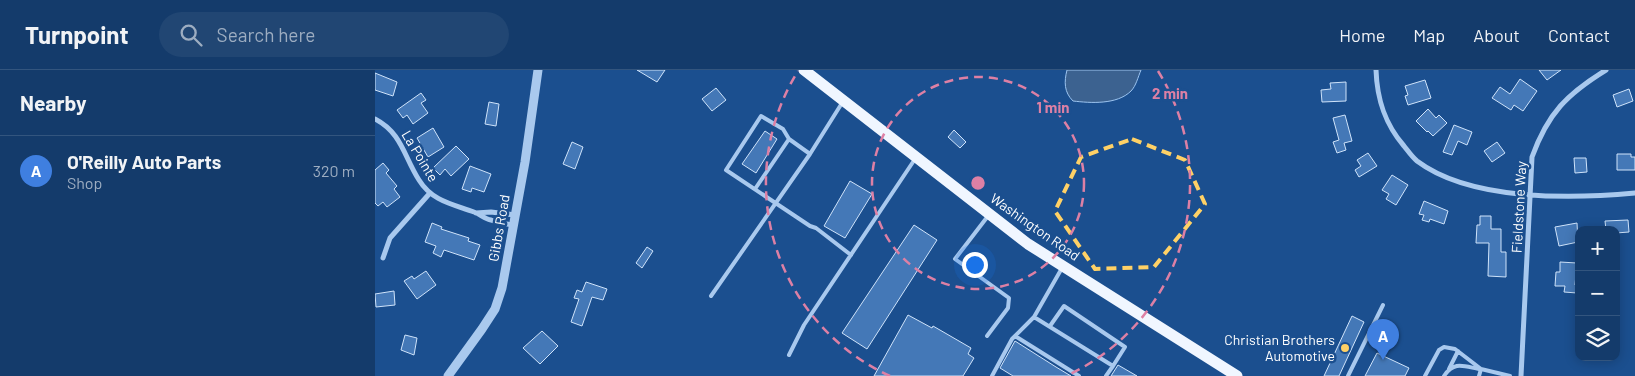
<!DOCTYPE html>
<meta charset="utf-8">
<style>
:root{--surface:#143b6b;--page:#214673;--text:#f1f3f6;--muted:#9dadc1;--line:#33557e;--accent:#ffd166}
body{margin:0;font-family:Barlow,sans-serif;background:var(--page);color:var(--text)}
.controls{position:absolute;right:15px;bottom:15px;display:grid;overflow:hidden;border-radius:10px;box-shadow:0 2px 12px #0003}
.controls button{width:45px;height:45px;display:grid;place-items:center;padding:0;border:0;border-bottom:1px solid var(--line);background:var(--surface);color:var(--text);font:25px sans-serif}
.you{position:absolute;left:599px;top:194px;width:18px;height:18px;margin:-12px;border:4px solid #fff;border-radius:50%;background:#1a73e8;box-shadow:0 0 0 8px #1a73e833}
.badge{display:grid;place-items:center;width:32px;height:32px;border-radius:50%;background:var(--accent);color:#fff;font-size:16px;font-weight:700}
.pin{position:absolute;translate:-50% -41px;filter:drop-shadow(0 1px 2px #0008)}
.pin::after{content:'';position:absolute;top:26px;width:18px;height:15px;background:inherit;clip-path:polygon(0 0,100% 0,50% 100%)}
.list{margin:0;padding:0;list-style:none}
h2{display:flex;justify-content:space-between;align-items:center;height:65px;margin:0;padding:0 20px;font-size:21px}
h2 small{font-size:16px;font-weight:400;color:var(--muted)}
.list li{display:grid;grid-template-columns:32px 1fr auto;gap:15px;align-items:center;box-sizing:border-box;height:70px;padding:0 20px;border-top:1px solid var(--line)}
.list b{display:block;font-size:19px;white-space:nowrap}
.list p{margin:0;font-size:16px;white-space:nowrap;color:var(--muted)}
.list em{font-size:16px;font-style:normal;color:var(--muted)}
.icon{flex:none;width:28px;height:28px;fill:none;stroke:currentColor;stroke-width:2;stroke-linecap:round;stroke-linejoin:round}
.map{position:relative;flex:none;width:1260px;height:306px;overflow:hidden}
header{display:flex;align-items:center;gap:30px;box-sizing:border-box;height:70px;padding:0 25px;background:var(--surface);border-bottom:1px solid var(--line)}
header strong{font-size:24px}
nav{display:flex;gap:28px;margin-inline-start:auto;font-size:18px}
.search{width:350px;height:45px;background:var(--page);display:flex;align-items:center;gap:12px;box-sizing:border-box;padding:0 18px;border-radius:28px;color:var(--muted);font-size:19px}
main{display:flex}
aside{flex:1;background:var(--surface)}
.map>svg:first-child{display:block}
</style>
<header>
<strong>Turnpoint</strong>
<div class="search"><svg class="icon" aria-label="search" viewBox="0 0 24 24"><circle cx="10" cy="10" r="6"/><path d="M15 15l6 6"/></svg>Search here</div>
<nav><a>Home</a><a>Map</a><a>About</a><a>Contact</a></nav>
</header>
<main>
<aside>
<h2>Nearby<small></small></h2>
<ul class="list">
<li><span class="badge" style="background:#3f7fe0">A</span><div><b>O'Reilly Auto Parts</b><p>Shop</p></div><em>320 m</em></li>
</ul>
</aside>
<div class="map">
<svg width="1260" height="306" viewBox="0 0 1260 306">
<rect width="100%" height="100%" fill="#1b4f8f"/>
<path fill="#3c6290" stroke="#9cc4f0" d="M692,0H766C763,7 761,16 756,21C742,35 715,33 698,31C689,22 689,12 692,0Z"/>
<path fill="#4478b7" stroke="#cfe3fa" d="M262,0H290L282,12Z
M1164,0H1186L1172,10Z
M0,3L22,12L18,26L0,20Z
M1145,9L1162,21L1148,41L1139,35L1136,40L1117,28L1125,17L1135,24Z
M1050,10L1056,28L1033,35L1030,26L1033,25L1030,16Z
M971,12V31L947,32L946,20L956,19L955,13Z
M341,18L351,30L337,41L327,29Z
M1254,19L1258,31L1242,37L1238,25Z
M46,23L51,30L46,33L53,43L38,54L32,45L28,48L22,40Z
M114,32L124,34L121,56L110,54Z
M1053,39L1061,48L1064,45L1072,53L1058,66L1053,61L1052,62L1041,51Z
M970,45L977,71L969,73L971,80L962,83L958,72L964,70L958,48Z
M1079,55L1097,62L1092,75L1083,71L1077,85L1068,82Z
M58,58L69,77L53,87L42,68Z
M579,60L591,72L585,78L573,67Z
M390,61L402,69L381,103L367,94Z
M197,72L208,77L200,99L188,94Z
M1122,72L1130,83L1117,92L1109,81Z
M81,76L94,89L76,106L70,99L65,105L58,98Z
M993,83L1002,96L984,107L980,100L986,96L982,90Z
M1242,84H1256V87H1260V100H1242Z
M1199,88H1211L1212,102L1200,103Z
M8,93L14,100L11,103L22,116L19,119L25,127L12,137L8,132L3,136L0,133V100Z
M95,96L116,104L109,122L97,118L96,122L87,119Z
M1017,105L1033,115L1021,135L1011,129L1014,124L1007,120Z
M475,111L497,124L470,168L449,156Z
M1049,131L1073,141L1069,154L1055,149L1054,152L1047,150L1049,145L1044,144Z
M1105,146H1116V159H1126V182H1131V207L1113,206L1114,173H1101L1102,155H1105Z
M1253,150L1254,162L1241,163V160H1231L1230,151Z
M57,153L67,157L66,159L94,168L93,171L105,175L99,190L69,180L66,187L58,183L61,176L50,172Z
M1202,153L1203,172L1184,176L1180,157Z
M539,155L562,170L492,279L467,263Z
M272,177L278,181L267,198L261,193Z
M1185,192L1202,193L1200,215H1202V223L1189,222L1190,216H1180L1181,202H1185Z
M51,201L61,215L42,229L29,211L37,206L39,209Z
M211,212L232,219L228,230L217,227L207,256L196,252L204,229L199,228L202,220L207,222Z
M19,221L20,235L1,237L0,224Z
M533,245L557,258L558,256L596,278L593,284L599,288L588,306H499Z
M977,246L989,252L964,306H949Z
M167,261L183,276L165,294L148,278Z
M30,265L42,268L39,285L26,280Z
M640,271L681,297L696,306H638L625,298Z
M1002,283L1034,298L1030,306H990Z
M743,295L762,306H736Z"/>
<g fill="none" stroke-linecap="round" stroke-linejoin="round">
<path stroke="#a9c9ee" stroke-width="4" d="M435,84L414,69L408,59L386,46L351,100L435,156L441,158L476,185
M380,119L414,69
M336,226L435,84L467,33
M659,247L738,296L750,277L689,236L675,256
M612,266L633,238L634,228L580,189L613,146
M640,266L704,306
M414,285L429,255L540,89
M1074,299L1083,281
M617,306L637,269L659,247L687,198
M731,306L738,296
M973,306L1008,235
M1050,306L1064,280L1069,277L1080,279L1106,299
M1069,306C1079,291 1088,296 1104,299
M1104,306L1106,299L1135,306"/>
<path stroke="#a9c9ee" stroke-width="5" d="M1001,0C1002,30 1010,54 1029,76C1033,81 1037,87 1042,91C1095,131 1196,129 1260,123
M0,49C27,63 29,87 44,110C57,131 77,134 99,142C105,144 110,149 116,150C123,153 131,154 139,155
M101,143L116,142L140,145
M8,188L15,168L55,123
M1146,306L1157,87C1173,43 1192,24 1231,0"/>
<path stroke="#a9c9ee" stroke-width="9" d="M73,306L107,259L120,239L127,218L150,92L163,0"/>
<path stroke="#f0f6ff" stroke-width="11" d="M429,0L653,174L862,306"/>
</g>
<path fill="none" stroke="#ffd166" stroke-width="4" stroke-dasharray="10 6" stroke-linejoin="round" d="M757,69L810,90L830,134L779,197L720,199L680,141L706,87Z"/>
<g fill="none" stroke="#dd80a5" stroke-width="2.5" stroke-dasharray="9 6">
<circle cx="603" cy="113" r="106"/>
<path d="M515 306A212 212 0 0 1 423 1M783 1A212 212 0 0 1 691 306"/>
</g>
<circle fill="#ffd166" stroke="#1b4f8f" stroke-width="2" cx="970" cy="278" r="5"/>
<g text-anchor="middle" stroke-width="5" stroke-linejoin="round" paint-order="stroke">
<g font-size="14" fill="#fff" stroke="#1b4f8f">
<text transform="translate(45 86) rotate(59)" y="5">La Pointe</text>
<text transform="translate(1144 137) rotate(-87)" y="5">Fieldstone Way</text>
<text transform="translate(660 157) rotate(35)" y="5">Washington Road</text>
<text transform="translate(124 158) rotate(-80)" y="5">Gibbs Road</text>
</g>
<g font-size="14" fill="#fff" stroke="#1b4f8f" text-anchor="end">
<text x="960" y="275">Christian Brothers<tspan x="960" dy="16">Automotive</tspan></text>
</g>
</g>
<circle cx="603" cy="113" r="8" fill="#dd80a5" stroke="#1b4f8f" stroke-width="2.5"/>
<g font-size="15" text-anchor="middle" font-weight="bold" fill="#dd80a5" stroke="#1b4f8f" stroke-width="5" stroke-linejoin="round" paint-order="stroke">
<text x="795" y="29">2 min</text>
<text x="678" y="43">1 min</text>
</g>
</svg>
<div class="controls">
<button>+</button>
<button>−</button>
<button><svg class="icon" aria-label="layers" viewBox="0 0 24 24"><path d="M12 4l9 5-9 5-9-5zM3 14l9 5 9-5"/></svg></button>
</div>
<div class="you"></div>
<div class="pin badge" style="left:1008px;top:290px;background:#3f7fe0">A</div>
</div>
</main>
